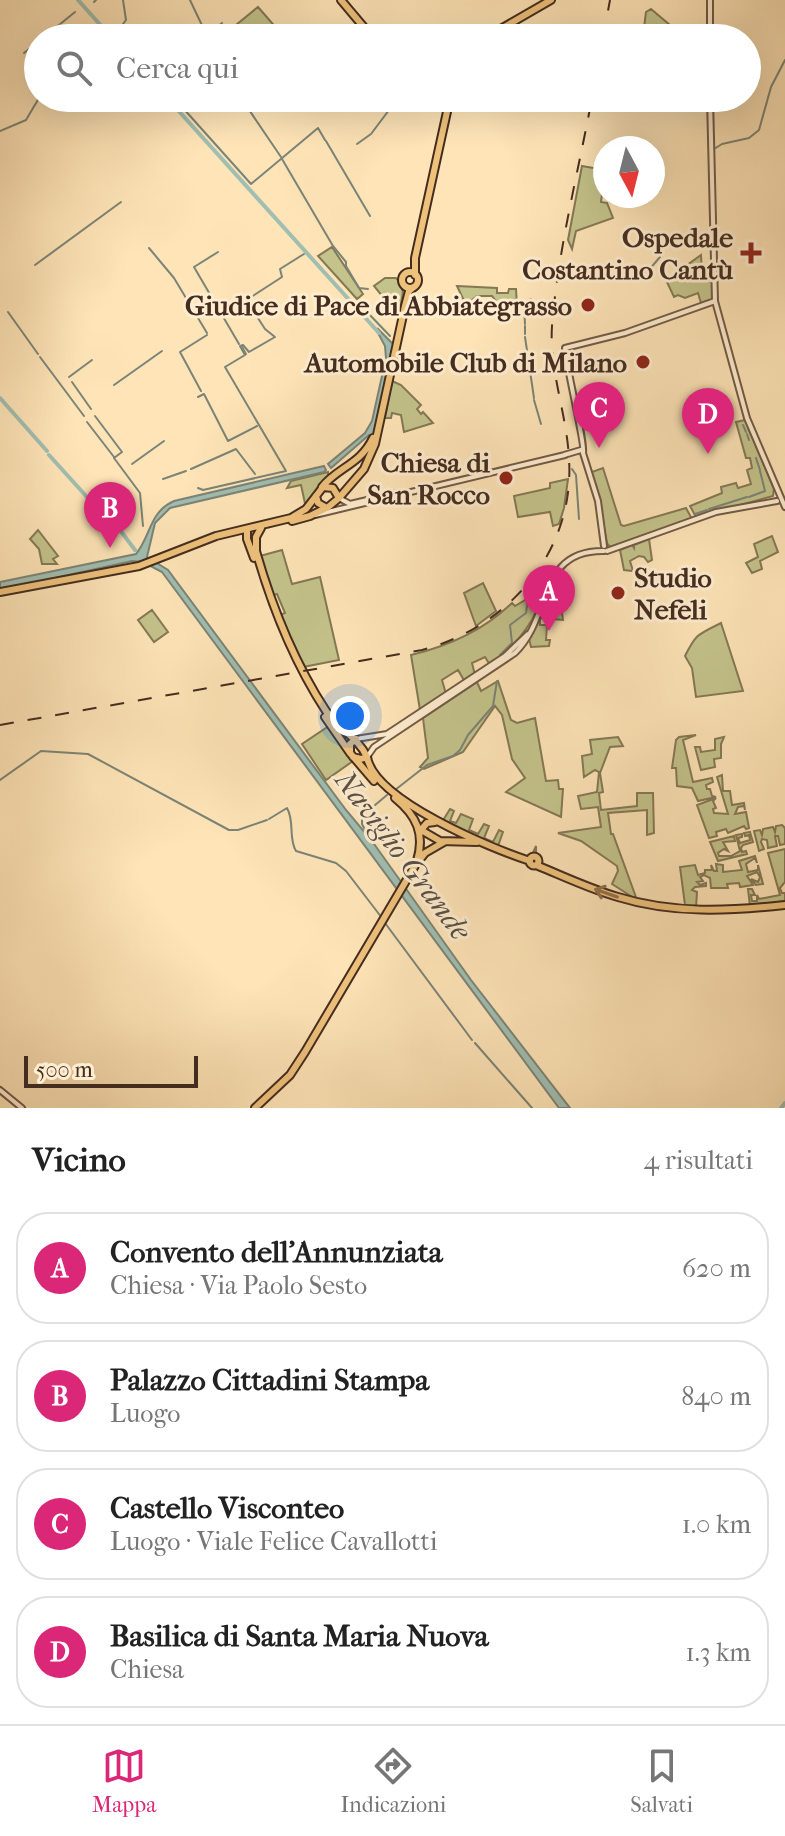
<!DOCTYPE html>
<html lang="it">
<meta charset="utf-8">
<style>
:root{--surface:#fff;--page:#f2f2f2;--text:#222;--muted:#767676;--line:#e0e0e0;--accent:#db2777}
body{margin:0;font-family:"IM FELL French Canon",serif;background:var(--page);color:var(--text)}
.compass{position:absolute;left:593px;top:136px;width:72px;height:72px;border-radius:50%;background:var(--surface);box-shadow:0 8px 32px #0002;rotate:173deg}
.scale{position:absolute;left:24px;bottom:20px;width:174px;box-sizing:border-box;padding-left:8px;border:4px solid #442c1f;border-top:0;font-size:22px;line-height:28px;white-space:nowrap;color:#442c1f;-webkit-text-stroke:6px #feedd0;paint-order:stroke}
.you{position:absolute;left:350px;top:716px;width:28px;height:28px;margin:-20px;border:6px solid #fff;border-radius:50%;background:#1a73e8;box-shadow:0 0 0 12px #1a73e833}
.badge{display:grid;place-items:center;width:52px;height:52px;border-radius:50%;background:var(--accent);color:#fff;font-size:26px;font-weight:700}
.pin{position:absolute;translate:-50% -66px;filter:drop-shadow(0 2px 4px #0008)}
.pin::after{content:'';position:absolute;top:42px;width:28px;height:24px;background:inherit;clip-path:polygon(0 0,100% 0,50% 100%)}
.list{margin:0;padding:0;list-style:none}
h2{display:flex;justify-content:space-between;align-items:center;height:104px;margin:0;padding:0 32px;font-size:34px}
h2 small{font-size:26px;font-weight:400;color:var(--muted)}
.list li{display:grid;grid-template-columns:52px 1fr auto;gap:24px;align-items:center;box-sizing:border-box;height:112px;margin:0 16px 16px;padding:0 16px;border:2px solid var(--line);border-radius:32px}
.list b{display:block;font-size:30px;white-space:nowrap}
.list p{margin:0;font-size:26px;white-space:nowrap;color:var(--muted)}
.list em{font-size:26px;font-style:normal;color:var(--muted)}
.icon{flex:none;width:44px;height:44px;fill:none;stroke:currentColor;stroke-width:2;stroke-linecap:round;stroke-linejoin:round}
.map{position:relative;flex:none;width:785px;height:1108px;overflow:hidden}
.search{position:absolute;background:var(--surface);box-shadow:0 8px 32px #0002;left:24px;right:24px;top:24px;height:88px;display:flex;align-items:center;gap:20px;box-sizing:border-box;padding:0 28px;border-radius:44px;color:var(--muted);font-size:30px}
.sheet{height:616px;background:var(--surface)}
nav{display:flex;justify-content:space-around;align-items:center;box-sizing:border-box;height:112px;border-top:2px solid var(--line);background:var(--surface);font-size:22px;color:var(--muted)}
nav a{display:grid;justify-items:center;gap:4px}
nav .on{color:var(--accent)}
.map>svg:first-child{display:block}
</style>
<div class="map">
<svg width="785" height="1108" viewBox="0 0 785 1108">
<rect width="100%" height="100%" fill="#fee4b7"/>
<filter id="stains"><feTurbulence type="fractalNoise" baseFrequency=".0025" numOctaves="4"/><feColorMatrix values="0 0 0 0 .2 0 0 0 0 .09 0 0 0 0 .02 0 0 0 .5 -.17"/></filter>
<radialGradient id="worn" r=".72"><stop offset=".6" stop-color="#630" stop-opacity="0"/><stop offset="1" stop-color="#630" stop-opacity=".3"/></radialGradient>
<path fill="#c4c38b" stroke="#847855" stroke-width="2" d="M258,7L285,38H239L231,29Z
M651,9L670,25L667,34L657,33L659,29L656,25L652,26V31L644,28L646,12Z
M582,166L605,170L601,202L607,203L613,218L576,231L572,249L568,240Z
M332,247L363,294L357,299L318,256Z
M701,255L702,274L712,275L713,299L701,303L698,293L685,298L678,295L674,297L666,280Z
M385,278H396C409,291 399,302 399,317L374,286Z
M457,286L497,288V293H508L509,289H516L517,307L513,308L508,301L499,305L492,296H477L466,305Z
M392,381L401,385L421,405L417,409L421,414L423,412L433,423L404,432L401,415L392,413L391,418H385Z
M745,420L774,489L773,496L696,517L690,506L722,493L721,487L736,483L738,488L751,484L747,470L752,468L750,458H746L736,422Z
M603,468L621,525L624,526L686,508L692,519L610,547L607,543L598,498L589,473Z
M328,472V478L306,508L301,485L287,488L291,481Z
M568,479L564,508L559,524L553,526L550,512L518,517L514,496L550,488V483Z
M38,530L58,556L53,559L57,564H42L39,549L30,539Z
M772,536L778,552L760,561L762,569L752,573L746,563L758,557L754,544Z
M649,539L652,560L648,562L644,557L639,556L630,561L633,571L624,570L620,550L632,545L634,548V545Z
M282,550L292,584L320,577L339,660L303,667L280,615L285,613L277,594L273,595L260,556Z
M483,583L496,611L476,626L464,593Z
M535,594L541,602C529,630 514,646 490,665L485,657L472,663L475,675L465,682L458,670L442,680L446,694L420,710L411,655C449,646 483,631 512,603L515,606Z
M542,609L544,612L562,613L563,620L540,618V625H547L546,640H550L549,646L531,647L529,639Z
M152,610L168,632L154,642L138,620Z
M721,623L743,691L696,697L692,668L685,656C696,634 697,635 721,623Z
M498,681L511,720L517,723L535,718L546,781L558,780L559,789H563L561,817L506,792L525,778L512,759L502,715L495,706L463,752L424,769L420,767L428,758L423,718L477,682L481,691Z
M329,726L353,761L326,780L302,744Z
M696,735L683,740L693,782L712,778L713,782L706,785L707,789H710L712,796L716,797L698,801L692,788L677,786L676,768H672L676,740L679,737Z
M618,737L623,746L610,747L600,773L603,792L599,793L601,810L637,806V793H653L654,833L647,835V810L608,813L611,834H613L637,900L612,884L618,871L617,866L581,841L558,833L601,827L598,807L581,809L578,796L597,792L599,772L595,770L584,777L582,756L592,754L590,740Z
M724,737L721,744V758L714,759L715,767L701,770L695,747H700L701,752L715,750V739Z
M722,775L723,791H730L732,805L744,803L745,810L744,806L738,807L735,814L746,812L749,828L746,829L744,826L728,833L726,829L716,832L717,836L709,838L697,805L716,798L713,801L716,808L713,809L714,813L728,814L717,777Z
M450,809L454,811L450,821L456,823L461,814L473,819L469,830L478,834L484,824L489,826L484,838L493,842L499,830L503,832L498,846L526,857L532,855L536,846V852C532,857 527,858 521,857L442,822Z
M782,825L785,828V844L780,845L778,836H775L777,846L768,848L767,840L762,839L761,842L764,849L759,851L754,831L760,830L762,835L763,829L773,827L775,832L776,826Z
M750,832L753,842L743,845L741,848L742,852L746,851L747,854L718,861L710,842L734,836L735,841L723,842L728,851L724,849L718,853L719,856H731L740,851L736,835L742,834V837L738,838L740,843L750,840L749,835L745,836L744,833Z
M785,849V882L780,888L782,893H785V901L750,906L748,889H752L755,895H751L752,901H757V895L759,899L780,895L768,853Z
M755,856L757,863L755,858L746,864L748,872L758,870V865L763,884L756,885L751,879L758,882L760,877L757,872L747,876L753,885L740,887L739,883L727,884L728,888H711L710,878L704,875L700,877L703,881L697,882L700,885L706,883V886L695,887L692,890L697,892L696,908L685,905L680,867L695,865L698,875L705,873V870H712L711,865L714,871H717L716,864L723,865V872L742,870L739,861Z"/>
<path fill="#a0beb1" stroke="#7b8477" stroke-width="2" d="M378,329L394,345L373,436L369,435L331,468L328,464L365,433L372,421L386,358L385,346L377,331Z
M324,466L326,470L324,472L170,508L155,523L147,557L168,570L346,810L372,841L471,980L570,1108H559L162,572L143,562L132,561L0,590V582L136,554C151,536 149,512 174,501Z"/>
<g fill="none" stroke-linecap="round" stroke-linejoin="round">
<path stroke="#7b8477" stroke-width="2" d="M190,0L208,38
M94,2L96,0
M209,34L222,23
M43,38L75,12
M118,38L115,35L126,20L123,0
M24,53L38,42
M27,58L38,71
M113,98L121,109
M174,98L251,184L318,128L325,140
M241,98L281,157
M0,131L26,120L39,98
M326,141L370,216
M357,144L371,134L398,98
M714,149L722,144L749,138L759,130L771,87L785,60
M282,159L333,246L346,262V266L359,288L368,289
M418,232L421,214
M149,248L174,278L207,333
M218,252L194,267L239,344
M35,265L121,202
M635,275L648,271L660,257
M248,299L282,277L280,269L304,254
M527,301L531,299
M524,307L525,324
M366,311L390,336
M8,312L38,354
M360,312H363
M525,326V334
M525,337L534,398
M242,347L246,354
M40,357L84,416
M69,377L92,360
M72,382L91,409
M114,385L162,351
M201,391L180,352L207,335
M198,397L204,394L228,441L257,426
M534,400L541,424
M95,416L122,452L114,458L140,493L143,526
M87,422L114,457
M743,425L746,432
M747,434L749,440
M756,458L760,470
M132,464L164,441
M191,469L236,449L255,474
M572,469L576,475L579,519
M163,479L186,471
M198,488L203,490L286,471L225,367L245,355L240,346L243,345L249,352L275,337L265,329L247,301
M749,497L765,491L760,471
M709,509L747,497
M695,514L707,510
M500,655L512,643L510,625L526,613L528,599L546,587
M0,780L41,751L88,754L229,830H238L267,820
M395,790L427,765L453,756L460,750L468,735L493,706L497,681
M269,819L287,808C295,822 288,838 296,851L336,863L346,871L382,918
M369,838L362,824V816L387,795
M385,923L472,1040
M475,1043L532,1108"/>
<path stroke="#a0beb1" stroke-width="4" d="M78,0L112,38
M167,98L379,333
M0,398L47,451
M49,455L96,507L117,526L135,550
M781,1108L785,1103"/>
<defs>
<path id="minor" d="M710,38V0
M710,98L715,301L747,418L785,507
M583,453C586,446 566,367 565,348L625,333L715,301
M583,453L598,501L604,546
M564,455L581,450
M339,498L350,504L397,493
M315,515L565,455
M607,551L716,512L777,501
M356,739L387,734L505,656L528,634
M367,757L374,747L515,653C553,616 537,550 604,551
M0,1090L22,1108"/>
<path id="major" d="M341,0L373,38
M485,38L551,0
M402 280a8 8 0 1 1 16 0a8 8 0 1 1-16 0Z
M415,275V258L450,98
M322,487C338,467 360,465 373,438
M339,498L364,469L375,444L405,306L409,291L414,287
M292,521L310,516L326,508
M261,528L256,537V551C272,607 294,662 326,711C338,729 358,737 367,757L361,759L353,757
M247,532V539L254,558
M0,592L139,566L216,536L291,518L306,509L323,487L333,488L339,498L327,508L318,503L316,496
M325,717L350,753
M356,739L350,744V753L374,781
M367,757C374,800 490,848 530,861
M395,798C417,816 425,834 417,861
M435,822L427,823L421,830L440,841L477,842
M529.5 861a4.5 4.5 0 1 1 9 0a4.5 4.5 0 1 1-9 0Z
M536,865C563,876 590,889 618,897C673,914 729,911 785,905
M255,1108L290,1075L305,1052L416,864L425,853L444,842"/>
</defs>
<use href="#minor" stroke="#725a45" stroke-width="8"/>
<use href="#major" stroke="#442c1f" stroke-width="10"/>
<use href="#minor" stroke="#feedd0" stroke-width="4"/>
<use href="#major" stroke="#efc27c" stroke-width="6"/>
<path stroke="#442c1f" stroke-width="2" stroke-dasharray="14 14" stroke-linecap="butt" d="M603,38L610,0
M0,725L422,650C509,627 575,551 569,459C567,414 549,371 552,326C558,250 578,173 592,98"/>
</g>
<defs><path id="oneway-shaft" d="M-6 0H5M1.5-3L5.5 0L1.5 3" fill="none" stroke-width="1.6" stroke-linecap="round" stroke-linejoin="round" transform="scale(2)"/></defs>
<use stroke="#917049" href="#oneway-shaft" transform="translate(606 893) rotate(-161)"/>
<g fill="#8f2418" stroke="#feedd0" stroke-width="3">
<path d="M747 241h8v8h8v8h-8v8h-8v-8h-8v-8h8z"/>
<circle cx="588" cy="305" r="8"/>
<circle cx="643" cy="362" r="8"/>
<circle cx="506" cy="478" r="8"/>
<circle cx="618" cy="593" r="8"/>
</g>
<g text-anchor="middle" stroke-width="6" stroke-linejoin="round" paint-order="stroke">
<g font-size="28" font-weight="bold" fill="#442c1f" stroke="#feedd0" text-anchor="end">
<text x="733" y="247">Ospedale<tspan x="733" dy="32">Costantino Cantù</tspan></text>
<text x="572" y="315">Giudice di Pace di Abbiategrasso</text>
<text x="627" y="372">Automobile Club di Milano</text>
<text x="490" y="472">Chiesa di<tspan x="490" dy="32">San Rocco</tspan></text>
<text x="634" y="587" text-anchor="start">Studio<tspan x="634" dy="32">Nefeli</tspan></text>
</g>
<g font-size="30" font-style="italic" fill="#5b5044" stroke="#feedd0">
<text transform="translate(403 855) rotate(53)" y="10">Naviglio Grande</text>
</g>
</g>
<rect width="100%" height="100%" filter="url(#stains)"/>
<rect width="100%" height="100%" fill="url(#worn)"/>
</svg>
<svg class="compass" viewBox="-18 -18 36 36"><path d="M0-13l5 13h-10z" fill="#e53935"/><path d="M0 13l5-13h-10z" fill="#767676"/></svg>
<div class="scale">500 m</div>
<div class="you"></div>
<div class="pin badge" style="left:549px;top:631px">A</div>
<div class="pin badge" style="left:110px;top:548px">B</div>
<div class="pin badge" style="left:599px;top:448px">C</div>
<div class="pin badge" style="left:708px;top:454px">D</div>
<div class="search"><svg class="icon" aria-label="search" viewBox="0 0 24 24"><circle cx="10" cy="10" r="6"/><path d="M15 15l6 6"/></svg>Cerca qui</div>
</div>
<section class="sheet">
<h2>Vicino<small>4 risultati</small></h2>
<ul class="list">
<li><span class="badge">A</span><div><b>Convento dell'Annunziata</b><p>Chiesa · Via Paolo Sesto</p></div><em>620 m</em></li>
<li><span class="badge">B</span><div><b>Palazzo Cittadini Stampa</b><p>Luogo</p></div><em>840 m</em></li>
<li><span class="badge">C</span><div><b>Castello Visconteo</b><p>Luogo · Viale Felice Cavallotti</p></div><em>1.0 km</em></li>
<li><span class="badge">D</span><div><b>Basilica di Santa Maria Nuova</b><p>Chiesa</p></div><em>1.3 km</em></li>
</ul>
</section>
<nav>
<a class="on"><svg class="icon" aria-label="map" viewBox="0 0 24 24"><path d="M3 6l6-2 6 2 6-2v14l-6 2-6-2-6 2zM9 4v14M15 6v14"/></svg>Mappa</a>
<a><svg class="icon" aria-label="directions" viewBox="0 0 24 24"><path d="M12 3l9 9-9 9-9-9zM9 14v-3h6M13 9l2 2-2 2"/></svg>Indicazioni</a>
<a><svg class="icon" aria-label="saved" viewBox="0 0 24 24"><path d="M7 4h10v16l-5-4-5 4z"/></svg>Salvati</a>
</nav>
